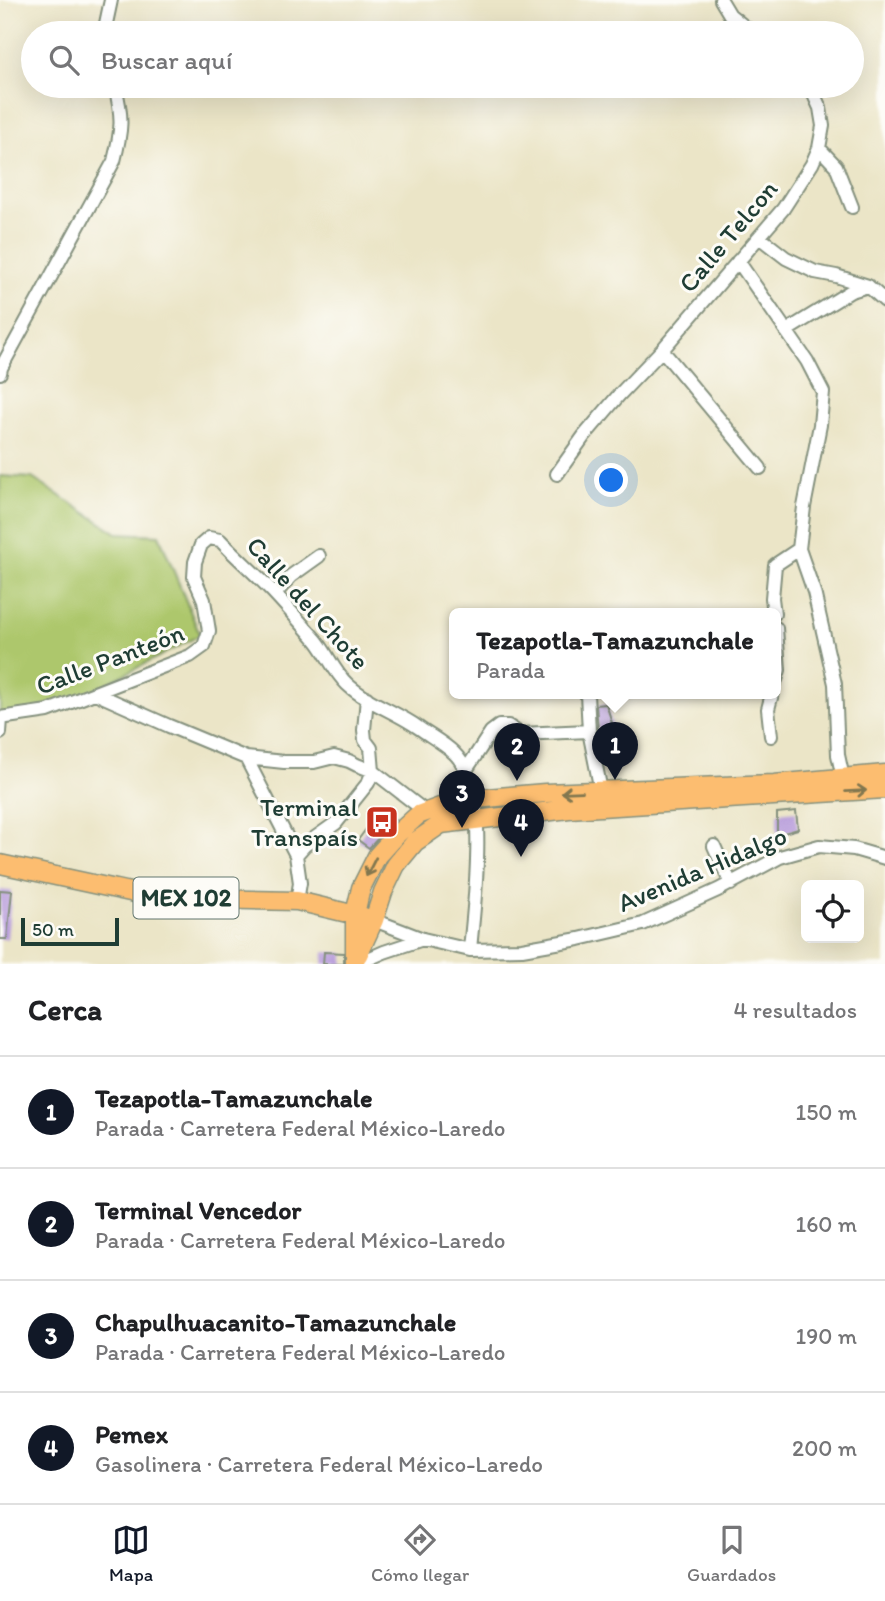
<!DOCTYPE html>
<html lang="es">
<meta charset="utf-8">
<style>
:root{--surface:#fff;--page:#f2f2f2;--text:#202124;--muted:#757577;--line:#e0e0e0;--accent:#111827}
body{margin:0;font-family:Itim,sans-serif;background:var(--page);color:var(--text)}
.controls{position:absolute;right:21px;bottom:21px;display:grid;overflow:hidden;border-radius:10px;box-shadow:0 7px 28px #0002}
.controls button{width:63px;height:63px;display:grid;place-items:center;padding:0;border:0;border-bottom:2px solid var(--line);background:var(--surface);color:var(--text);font:35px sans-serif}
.scale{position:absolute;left:21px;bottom:18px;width:98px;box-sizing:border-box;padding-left:7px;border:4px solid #1f3d34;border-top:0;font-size:19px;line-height:24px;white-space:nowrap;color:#1f3d34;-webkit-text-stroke:5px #fdfcf7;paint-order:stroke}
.you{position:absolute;left:612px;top:481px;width:24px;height:24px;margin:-18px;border:5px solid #fff;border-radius:50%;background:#1a73e8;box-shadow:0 0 0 10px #1a73e833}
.badge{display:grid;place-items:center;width:46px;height:46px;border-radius:50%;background:var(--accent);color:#fff;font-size:23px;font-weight:700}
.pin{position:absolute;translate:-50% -58px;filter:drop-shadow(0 2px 4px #0008)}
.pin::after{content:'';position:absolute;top:37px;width:24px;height:21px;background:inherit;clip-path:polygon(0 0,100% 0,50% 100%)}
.popup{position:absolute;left:449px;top:608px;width:332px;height:91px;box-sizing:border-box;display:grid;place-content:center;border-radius:10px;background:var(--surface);filter:drop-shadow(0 2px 5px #0005);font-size:23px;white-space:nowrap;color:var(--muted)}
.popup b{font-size:26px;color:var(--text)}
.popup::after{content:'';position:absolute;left:50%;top:100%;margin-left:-14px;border:14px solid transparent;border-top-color:var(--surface)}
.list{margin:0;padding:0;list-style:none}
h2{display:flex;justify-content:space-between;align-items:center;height:91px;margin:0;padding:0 28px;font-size:30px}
h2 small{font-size:23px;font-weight:400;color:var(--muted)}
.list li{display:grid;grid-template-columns:46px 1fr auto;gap:21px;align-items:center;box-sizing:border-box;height:112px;padding:0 28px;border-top:2px solid var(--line)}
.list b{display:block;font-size:26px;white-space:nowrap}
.list p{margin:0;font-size:23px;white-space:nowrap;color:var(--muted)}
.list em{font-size:23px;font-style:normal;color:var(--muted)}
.icon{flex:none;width:38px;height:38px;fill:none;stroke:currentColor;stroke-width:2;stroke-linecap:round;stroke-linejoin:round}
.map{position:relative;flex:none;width:885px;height:964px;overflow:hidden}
.search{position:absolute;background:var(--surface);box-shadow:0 7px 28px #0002;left:21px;right:21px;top:21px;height:77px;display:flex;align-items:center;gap:18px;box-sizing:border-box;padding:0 24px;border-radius:38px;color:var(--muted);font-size:26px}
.sheet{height:539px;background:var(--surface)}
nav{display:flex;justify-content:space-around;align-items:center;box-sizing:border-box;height:98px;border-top:2px solid var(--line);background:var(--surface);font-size:19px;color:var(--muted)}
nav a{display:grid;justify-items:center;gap:4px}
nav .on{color:var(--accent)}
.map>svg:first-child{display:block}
</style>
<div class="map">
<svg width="885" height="964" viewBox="0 0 885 964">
<rect width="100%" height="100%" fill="#fdfcf7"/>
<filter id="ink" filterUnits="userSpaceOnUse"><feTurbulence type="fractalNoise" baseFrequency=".0143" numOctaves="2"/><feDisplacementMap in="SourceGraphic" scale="14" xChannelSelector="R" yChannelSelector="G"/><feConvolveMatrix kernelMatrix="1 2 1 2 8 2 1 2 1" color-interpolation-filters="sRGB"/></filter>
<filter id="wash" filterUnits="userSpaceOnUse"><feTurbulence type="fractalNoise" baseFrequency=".00686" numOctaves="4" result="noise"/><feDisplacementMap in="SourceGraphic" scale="28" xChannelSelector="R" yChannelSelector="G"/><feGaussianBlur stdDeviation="1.57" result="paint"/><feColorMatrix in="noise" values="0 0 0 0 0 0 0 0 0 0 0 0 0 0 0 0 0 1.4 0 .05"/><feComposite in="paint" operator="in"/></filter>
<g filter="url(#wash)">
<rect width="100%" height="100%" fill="#ebe5c7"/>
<path fill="#adc76c" stroke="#668250" stroke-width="2" d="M0,476L32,478L117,533L159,535L200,635L68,704L0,722Z"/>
<g id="blocks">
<path fill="#b99fdb" d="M606,704L617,738L602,749L598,730L596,705Z
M381,809L395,820L369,848L358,840Z
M796,811L798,829L777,835V813Z
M0,890L12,891L7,939H0Z
M324,952L344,953V964H323Z"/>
</g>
</g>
<g filter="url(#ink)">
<use href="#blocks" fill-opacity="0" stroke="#85917e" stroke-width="2"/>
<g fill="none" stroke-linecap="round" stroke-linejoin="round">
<defs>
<path id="street" d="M721,0L730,15L752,33
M104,33L111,0
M819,148L836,166L852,207
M759,237L786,258L815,272L836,276L868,286
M738,261L807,361L823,392L820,425L804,507L799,549L814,592L835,684L838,755L843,778
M786,331L851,291L868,286L885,301
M662,350L760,468
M0,373L1,368L114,161C122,129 123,118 115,86
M557,474L584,436L619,395L662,350L783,209L812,164L819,148L823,126L820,108L810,86
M275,594L291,576L319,556
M774,614L772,598L775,565L799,549
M776,628L779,670L776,680
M95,693L169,726L246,758L296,855L300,883L297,901
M587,694L589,731L601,791
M0,718L48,711L190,656L204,646L209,631L204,600L194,577L195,562L201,545L209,538L220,540C237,558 256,574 273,592C288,608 302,624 316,640C327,653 334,672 347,684C367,703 397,712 419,728C430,736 444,743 454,753C491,788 474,902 470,950
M0,733L1,718
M771,736L768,709L772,694
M246,758L284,762H314L334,757L349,761L357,765L373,771L426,812
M466,770L491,732L499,726H508L520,734L589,731
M714,846L731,884
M296,855L305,845L336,823L368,783L373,771L371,748L365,740L364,730L367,698
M374,920L423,939L470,950L522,949L579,939L643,924L718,890L780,857L819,846L854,849L885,858
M357,964L384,952L423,939"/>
<path id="primary" d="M0,864L158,898L297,901L364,917
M358,955L374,920L383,892L396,865L415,842L441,824L569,809L885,789
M355,964V914L361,888L377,856L395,836L418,815L440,807L475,799L545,793L774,784L885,774"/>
</defs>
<use href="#street" stroke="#85917e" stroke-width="16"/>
<use href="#primary" stroke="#85917e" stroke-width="21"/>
<use href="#street" stroke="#fff" stroke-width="12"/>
<use href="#primary" stroke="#fcbd6f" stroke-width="18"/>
</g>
<defs><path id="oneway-shaft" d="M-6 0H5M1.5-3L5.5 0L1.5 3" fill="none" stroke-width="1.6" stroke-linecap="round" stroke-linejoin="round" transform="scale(1.75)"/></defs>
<g stroke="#82774f">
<use href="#oneway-shaft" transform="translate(856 791) rotate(-3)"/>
<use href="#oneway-shaft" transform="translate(572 792) rotate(178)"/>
<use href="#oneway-shaft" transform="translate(371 867) rotate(117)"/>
</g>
</g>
<defs>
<symbol id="bus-square" viewBox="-11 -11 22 22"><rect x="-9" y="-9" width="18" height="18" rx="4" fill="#c8321e" stroke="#fdfcf7"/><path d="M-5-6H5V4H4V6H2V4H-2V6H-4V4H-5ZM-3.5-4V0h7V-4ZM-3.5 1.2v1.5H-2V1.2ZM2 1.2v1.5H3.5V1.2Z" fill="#fff"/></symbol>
</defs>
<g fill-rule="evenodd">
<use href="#bus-square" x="363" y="803" width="38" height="38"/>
</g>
<g text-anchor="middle" stroke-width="6" stroke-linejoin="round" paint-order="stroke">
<rect fill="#fdfcf7" stroke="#62766e" stroke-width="2" x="133.5" y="877.5" width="105" height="41" rx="5"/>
<g font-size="24" font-weight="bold" fill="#1f3d34">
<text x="186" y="906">MEX 102</text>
</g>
<g font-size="26" fill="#1f3d34" stroke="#fdfcf7">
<text transform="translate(728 236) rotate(-50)" y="9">Calle Telcon</text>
<text transform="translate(308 603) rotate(48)" y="9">Calle del Chote</text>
<text transform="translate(110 659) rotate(-21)" y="9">Calle Panteón</text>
<text transform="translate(702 869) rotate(-23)" y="9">Avenida Hidalgo</text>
</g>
<g font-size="26" fill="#1f3d34" stroke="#fdfcf7" text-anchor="end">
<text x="358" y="816">Terminal<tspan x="358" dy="30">Transpaís</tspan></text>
</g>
</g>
</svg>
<div class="controls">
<button><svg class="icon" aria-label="locate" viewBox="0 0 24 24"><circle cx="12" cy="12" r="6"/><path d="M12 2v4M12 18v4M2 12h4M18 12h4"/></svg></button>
</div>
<div class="scale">50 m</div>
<div class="you"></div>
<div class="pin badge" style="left:615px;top:780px">1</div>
<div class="popup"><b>Tezapotla-Tamazunchale</b>Parada</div>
<div class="pin badge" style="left:517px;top:781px">2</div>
<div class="pin badge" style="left:462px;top:828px">3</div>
<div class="pin badge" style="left:521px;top:857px">4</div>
<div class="search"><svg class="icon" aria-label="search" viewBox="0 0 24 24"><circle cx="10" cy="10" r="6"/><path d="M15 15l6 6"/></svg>Buscar aquí</div>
</div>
<section class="sheet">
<h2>Cerca<small>4 resultados</small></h2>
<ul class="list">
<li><span class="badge">1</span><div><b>Tezapotla-Tamazunchale</b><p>Parada · Carretera Federal México-Laredo</p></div><em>150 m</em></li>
<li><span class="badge">2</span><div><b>Terminal Vencedor</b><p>Parada · Carretera Federal México-Laredo</p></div><em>160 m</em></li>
<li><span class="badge">3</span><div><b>Chapulhuacanito-Tamazunchale</b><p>Parada · Carretera Federal México-Laredo</p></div><em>190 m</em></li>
<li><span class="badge">4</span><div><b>Pemex</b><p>Gasolinera · Carretera Federal México-Laredo</p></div><em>200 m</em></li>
</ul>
</section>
<nav>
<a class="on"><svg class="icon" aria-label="map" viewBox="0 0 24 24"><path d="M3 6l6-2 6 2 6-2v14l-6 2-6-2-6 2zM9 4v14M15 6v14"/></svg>Mapa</a>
<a><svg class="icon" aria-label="directions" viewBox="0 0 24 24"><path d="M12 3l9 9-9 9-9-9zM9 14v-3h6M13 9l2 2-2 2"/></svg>Cómo llegar</a>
<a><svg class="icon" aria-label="saved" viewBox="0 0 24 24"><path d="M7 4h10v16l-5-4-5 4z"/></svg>Guardados</a>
</nav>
